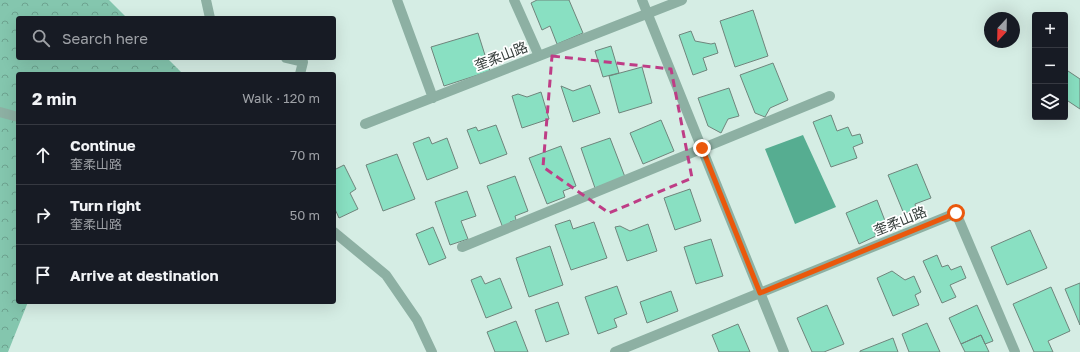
<!DOCTYPE html>
<meta charset="utf-8">
<style>
:root{--surface:#171b24;--page:#20242c;--text:#f1f3f6;--muted:#9ea1a6;--line:#363941}
body{margin:0;font-family:"Golos Text","Noto Sans TC",sans-serif;background:var(--page);color:var(--text)}
.controls{position:absolute;right:12px;top:12px;display:grid;overflow:hidden;border-radius:4px;box-shadow:0 4px 16px #0002}
.controls button{width:36px;height:36px;display:grid;place-items:center;padding:0;border:0;border-bottom:1px solid var(--line);background:var(--surface);color:var(--text);font:20px sans-serif}
.compass{position:absolute;left:984px;top:12px;width:36px;height:36px;border-radius:50%;background:var(--surface);box-shadow:0 4px 16px #0002;rotate:202deg}
.stop{position:absolute;width:12px;height:12px;margin:-9px;border:3px solid #ea580c;border-radius:50%;background:#fff}
.stop.end{background:#ea580c;border-color:#fff;box-shadow:0 1px 4px #0008}
.list{margin:0;padding:0;list-style:none}
h2{display:flex;justify-content:space-between;align-items:center;height:52px;margin:0;padding:0 16px;font-size:17px}
h2 small{font-size:13px;font-weight:400;color:var(--muted)}
.list li{display:grid;grid-template-columns:26px 1fr auto;gap:12px;align-items:center;box-sizing:border-box;height:60px;padding:0 16px;border-top:1px solid var(--line)}
.list b{display:block;font-size:15px;white-space:nowrap}
.list p{margin:0;font-size:13px;white-space:nowrap;color:var(--muted)}
.list em{font-size:13px;font-style:normal;color:var(--muted)}
.icon{flex:none;width:22px;height:22px;fill:none;stroke:currentColor;stroke-width:2;stroke-linecap:round;stroke-linejoin:round}
.map{position:relative;flex:none;width:1080px;height:352px;overflow:hidden}
.search{position:absolute;background:var(--surface);box-shadow:0 4px 16px #0002;left:16px;top:16px;width:320px;height:44px;display:flex;align-items:center;gap:10px;box-sizing:border-box;padding:0 14px;border-radius:4px;color:var(--muted);font-size:15px}
.panel{position:absolute;background:var(--surface);box-shadow:0 4px 16px #0002;left:16px;top:72px;width:320px;height:232px;border-radius:4px}
.map>svg:first-child{display:block}
</style>
<div class="map">
<svg width="1080" height="352" viewBox="0 0 1080 352">
<defs>
<pattern id="forest-crowns" width="20" height="18" patternUnits="userSpaceOnUse"><rect width="20" height="18" fill="#84c6ae"/><path d="M2 6a3 3 0 1 1 6 0M12 15a3 3 0 1 1 6 0" fill="none" stroke="#6da28f"/></pattern>
</defs>
<rect width="100%" height="100%" fill="#d5ede4"/>
<path fill="url(#forest-crowns)" d="M0,0H109L127,18H18V58H167L183,74H18V302H28L8,352H0Z"/>
<path fill="#56ad91" d="M803,135L836,207L795,224L765,149Z"/>
<path fill="#89e0c2" stroke="#6f857c" d="M537,0H569L583,33L557,44L550,26L542,30L531,3Z
M753,10L768,56L735,67L720,21Z
M691,31L695,41L711,44L715,43L718,53L703,58L707,70L693,75L679,35Z
M478,33L490,71L444,86L431,47Z
M611,46L619,73L603,77L595,51Z
M773,63L788,100L770,108L765,117L755,113L740,75Z
M642,67L652,103L619,113L609,76Z
M1065,69L1080,79V109L1065,99Z
M590,85L600,113L573,122L561,86L573,91Z
M729,88L739,116L728,119L721,133L708,126L698,98Z
M541,92L549,119L522,128L512,96L518,94L527,97Z
M831,115L837,131L848,127L852,136L860,134L863,143L853,147L857,158L831,167L813,122Z
M661,120L674,151L643,164L630,133Z
M496,125L507,154L480,164L467,130L476,127L478,131Z
M429,137L432,144L447,138L458,168L427,180L413,143Z
M610,138L625,177L595,188L581,148Z
M561,146L576,186L563,191L565,197L547,204L529,158Z
M397,154L415,199L383,211L366,165Z
M917,164L931,198L915,204L916,209L904,214L888,175Z
M344,165L356,189L350,193L358,209L339,218L334,207V170Z
M515,176L528,211L515,216L516,220L510,222L511,225L503,228L487,186Z
M690,189L701,221L675,230L664,198Z
M467,191L476,216L461,221L468,239L450,245L435,202Z
M877,200L887,226L874,231L876,236L859,244L846,213Z
M570,220L573,229L594,222L607,258L571,270L555,225Z
M648,224L657,251L627,261L615,227L620,226L630,231Z
M433,227L446,258L429,265L416,234Z
M1030,230L1047,268L1007,285L991,247Z
M711,239L723,276L696,284L684,247Z
M550,246L563,285L529,297L516,258Z
M937,255L942,267L948,265L951,270L961,266L966,278L950,285L956,297L942,303L923,261Z
M892,271L905,280L914,276L921,292L915,295L919,305L893,316L877,278Z
M481,276L485,284L500,278L512,308L486,318L471,280Z
M1080,283V325L1065,289Z
M617,286L627,314L614,319L617,327L598,334L585,297Z
M1051,287L1070,331L1048,341L1053,352H1034L1013,304Z
M671,291L678,311L647,323L640,302Z
M558,302L569,334L546,342L535,310Z
M827,305L844,344L824,352H812L797,318Z
M977,305L993,341L985,344L981,335L961,344L949,318Z
M516,321L528,352H495L487,332Z
M927,323L940,352H909L902,334Z
M738,324L750,352H719L712,335Z
M981,335L989,352H965L961,344Z
M893,338L898,352H860V351Z"/>
<g fill="none" stroke-linecap="round" stroke-linejoin="round">
<path stroke="#8db0a3" stroke-width="10" d="M206,0L210,18
M397,0L433,98
M514,0L539,56
M642,0L784,352
M286,58L303,62L300,74
M0,112L18,117
M365,124L682,0
M334,232L386,275L417,320L432,352
M462,247L830,96
M615,352L956,213L1015,352"/>
</g>
<g fill="none" stroke-linecap="round" stroke-linejoin="round">
<path stroke="#ea580c" stroke-width="5" d="M702,148L760,293L956,213"/>
</g>
<path fill="none" stroke="#be3d86" stroke-width="3" stroke-dasharray="8 5" stroke-linejoin="round" d="M552,56L671,69L692,178L609,213L543,167Z"/>
<g text-anchor="middle" stroke-width="3.5" stroke-linejoin="round" paint-order="stroke">
<g font-size="14" fill="#343d3a" stroke="#fff">
<text transform="translate(501 56) rotate(-21)" y="5">奎柔山路</text>
<text transform="translate(900 221) rotate(-22)" y="5">奎柔山路</text>
</g>
</g>
</svg>
<div class="controls">
<button>+</button>
<button>−</button>
<button><svg class="icon" aria-label="layers" viewBox="0 0 24 24"><path d="M12 4l9 5-9 5-9-5zM3 14l9 5 9-5"/></svg></button>
</div>
<svg class="compass" viewBox="-18 -18 36 36"><path d="M0-13l5 13h-10z" fill="#e53935"/><path d="M0 13l5-13h-10z" fill="#9ea1a6"/></svg>
<div class="stop" style="left:956px;top:213px"></div>
<div class="stop end" style="left:702px;top:148px"></div>
<div class="search"><svg class="icon" aria-label="search" viewBox="0 0 24 24"><circle cx="10" cy="10" r="6"/><path d="M15 15l6 6"/></svg>Search here</div>
<section class="panel">
<h2>2 min<small>Walk · 120 m</small></h2>
<ul class="list">
<li><svg class="icon" aria-label="ahead" viewBox="0 0 24 24"><path d="M12 20V5M6 11l6-6 6 6"/></svg><div><b>Continue</b><p>奎柔山路</p></div><em>70 m</em></li>
<li><svg class="icon" aria-label="right" viewBox="0 0 24 24"><path d="M7 20v-9h11M14 6l5 5-5 5"/></svg><div><b>Turn right</b><p>奎柔山路</p></div><em>50 m</em></li>
<li><svg class="icon" aria-label="arrive" viewBox="0 0 24 24"><path d="M6 21V4h12l-3 4 3 4H6"/></svg><div><b>Arrive at destination</b></div></li>
</ul>
</section>
</div>
